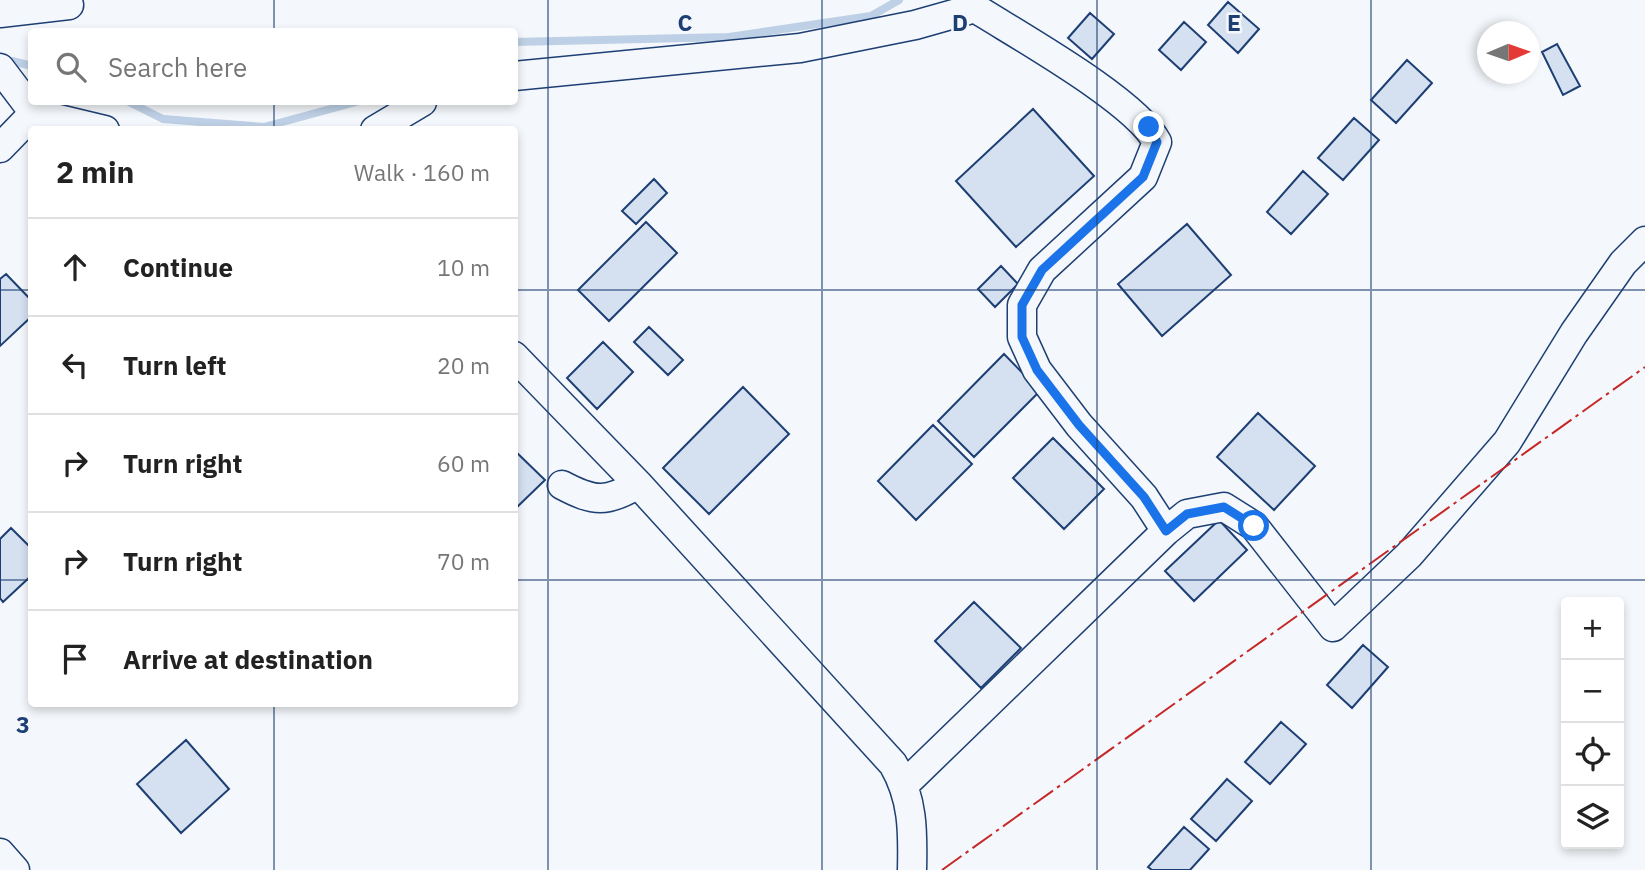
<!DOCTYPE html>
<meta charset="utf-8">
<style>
:root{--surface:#fff;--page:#f6f6f6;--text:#222;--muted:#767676;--line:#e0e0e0}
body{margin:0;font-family:"IBM Plex Sans",sans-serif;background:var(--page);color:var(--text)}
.controls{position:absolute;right:21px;bottom:21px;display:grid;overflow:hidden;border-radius:7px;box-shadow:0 4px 10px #0003}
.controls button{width:63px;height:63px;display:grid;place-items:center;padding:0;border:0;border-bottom:2px solid var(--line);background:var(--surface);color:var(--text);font:35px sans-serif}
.compass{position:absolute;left:1477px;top:21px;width:63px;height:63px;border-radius:50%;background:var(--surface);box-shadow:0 4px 10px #0003;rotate:88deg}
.stop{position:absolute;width:21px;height:21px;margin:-16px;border:5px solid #1a73e8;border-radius:50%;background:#fff}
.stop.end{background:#1a73e8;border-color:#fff;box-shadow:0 2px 7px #0008}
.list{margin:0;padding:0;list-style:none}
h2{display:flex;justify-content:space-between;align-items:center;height:91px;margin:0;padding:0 28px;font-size:30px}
h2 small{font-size:23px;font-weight:400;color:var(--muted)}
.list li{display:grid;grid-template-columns:46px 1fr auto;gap:21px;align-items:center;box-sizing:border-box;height:98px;padding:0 28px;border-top:2px solid var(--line)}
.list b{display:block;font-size:26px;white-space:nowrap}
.list em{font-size:23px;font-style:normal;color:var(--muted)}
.icon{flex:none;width:38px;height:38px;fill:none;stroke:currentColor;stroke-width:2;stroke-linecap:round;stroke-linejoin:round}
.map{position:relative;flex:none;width:1645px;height:870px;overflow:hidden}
.search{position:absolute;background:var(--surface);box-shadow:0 4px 10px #0003;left:28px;top:28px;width:490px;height:77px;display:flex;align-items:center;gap:18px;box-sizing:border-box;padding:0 24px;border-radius:7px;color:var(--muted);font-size:26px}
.panel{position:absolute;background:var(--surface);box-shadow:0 4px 10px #0003;left:28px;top:126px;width:490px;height:581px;border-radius:7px}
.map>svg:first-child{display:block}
</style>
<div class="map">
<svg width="1645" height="870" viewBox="0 0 1645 870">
<rect width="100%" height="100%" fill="#f4f7fb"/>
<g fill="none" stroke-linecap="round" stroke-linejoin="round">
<path stroke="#bed0e5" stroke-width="8" d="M514,42L729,37L871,16L899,0
M6,64L12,61L32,66
M129,102L163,119L264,127L356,102"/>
</g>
<path fill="#d5e0f0" stroke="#1d3f73" stroke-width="2" d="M1228,2L1259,29L1238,53L1208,25Z
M1090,13L1114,34L1092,59L1068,38Z
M1184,22L1206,42L1181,70L1159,50Z
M1557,44L1580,86L1563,95L1542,52Z
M1407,60L1432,83L1396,123L1371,100Z
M1033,109L1094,176L1016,247L956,181Z
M1354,118L1379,140L1343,180L1318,158Z
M1303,171L1328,194L1291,234L1267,212Z
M654,179L667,193L636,224L622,211Z
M646,222L677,253L609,321L578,290Z
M1187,224L1231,275L1162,336L1118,284Z
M1001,266L1018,284L995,307L978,289Z
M6,274L32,301V316L0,346V279Z
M649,327L683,360L668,375L634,342Z
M603,342L633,372L597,409L567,378Z
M1004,354L1040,391L974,457L938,421Z
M743,387L789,434L709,514L663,468Z
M1258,413L1315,466L1274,510L1217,457Z
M933,425L972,464L916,520L878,481Z
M1053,438L1104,489L1064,529L1013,478Z
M514,450L545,480L514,510Z
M1219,520L1247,550L1194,601L1165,571Z
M11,528L32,549V575L3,602L0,598V539Z
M974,602L1021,648L981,688L935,641Z
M1363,645L1388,667L1352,708L1327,685Z
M1281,722L1306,744L1270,784L1245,762Z
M186,740L229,789L181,833L137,784Z
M1227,779L1252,801L1216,841L1191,819Z
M1184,827L1209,849L1190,870H1152L1148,867Z"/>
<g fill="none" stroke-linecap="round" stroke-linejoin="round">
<defs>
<path id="minor" d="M0,13L69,5
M0,68L34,113L105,130
M514,76L800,48L915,25L975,8C1019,36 1136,101 1157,142L1143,177L1042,270L1022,305V337L1037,370L1079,425L1144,497L1166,531L905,784
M375,130L422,102
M0,148L34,113
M514,356L638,484L893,764C913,798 913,831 912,870
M562,485C594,502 607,503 638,484
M1166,531L1187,514L1224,507L1254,526L1333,627L1409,555L1507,442L1574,333L1623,263L1645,241
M0,853L15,870"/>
</defs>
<use href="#minor" stroke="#1d3f73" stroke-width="31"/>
<use href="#minor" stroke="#f4f7fb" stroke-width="28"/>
<path stroke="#c62828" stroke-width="2" stroke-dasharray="24 5 3.5 5" stroke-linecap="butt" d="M942,870L1645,367"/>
</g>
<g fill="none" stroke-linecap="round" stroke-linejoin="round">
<path stroke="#1a73e8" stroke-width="9" d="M1149,127L1157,142L1143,177L1042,270L1022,305V337L1037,370L1079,425L1144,497L1166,531L1187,514L1224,507L1254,526"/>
</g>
<path fill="none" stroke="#1d3f73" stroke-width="2" stroke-opacity="0.55" d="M274,0V32M548,0V870M822,0V870M1097,0V870M1371,0V870M274,102V130M0,290H32M514,290H1645M0,580H32M514,580H1645M274,704V870"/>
<g font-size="23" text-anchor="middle" font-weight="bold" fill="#1d3f73" stroke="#f4f7fb" stroke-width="5" stroke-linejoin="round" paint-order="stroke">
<text x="685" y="31">C</text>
<text x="960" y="31">D</text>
<text x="1234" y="31">E</text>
<text x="23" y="733">3</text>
</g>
</svg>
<div class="controls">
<button>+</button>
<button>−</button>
<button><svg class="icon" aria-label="locate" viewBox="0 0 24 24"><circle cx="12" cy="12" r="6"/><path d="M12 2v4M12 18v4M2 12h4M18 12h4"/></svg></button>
<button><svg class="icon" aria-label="layers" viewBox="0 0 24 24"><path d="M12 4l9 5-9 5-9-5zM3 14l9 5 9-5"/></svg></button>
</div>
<svg class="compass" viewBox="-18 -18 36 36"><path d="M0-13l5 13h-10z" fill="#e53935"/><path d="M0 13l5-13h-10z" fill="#767676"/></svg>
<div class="stop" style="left:1254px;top:526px"></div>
<div class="stop end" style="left:1149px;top:127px"></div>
<div class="search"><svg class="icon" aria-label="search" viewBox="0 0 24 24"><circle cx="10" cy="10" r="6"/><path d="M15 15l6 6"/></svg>Search here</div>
<section class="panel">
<h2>2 min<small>Walk · 160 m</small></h2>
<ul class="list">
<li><svg class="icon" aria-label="ahead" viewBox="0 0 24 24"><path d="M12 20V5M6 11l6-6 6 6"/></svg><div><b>Continue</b></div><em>10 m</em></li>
<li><svg class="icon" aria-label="left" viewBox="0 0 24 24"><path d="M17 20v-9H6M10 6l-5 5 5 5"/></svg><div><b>Turn left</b></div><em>20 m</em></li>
<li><svg class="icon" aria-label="right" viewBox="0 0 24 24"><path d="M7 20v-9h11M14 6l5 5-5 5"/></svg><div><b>Turn right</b></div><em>60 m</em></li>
<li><svg class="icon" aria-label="right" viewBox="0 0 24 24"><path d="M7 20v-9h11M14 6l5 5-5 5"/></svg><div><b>Turn right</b></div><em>70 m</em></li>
<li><svg class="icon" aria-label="arrive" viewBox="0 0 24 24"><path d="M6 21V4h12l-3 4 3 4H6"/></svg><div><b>Arrive at destination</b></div></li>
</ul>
</section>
</div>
